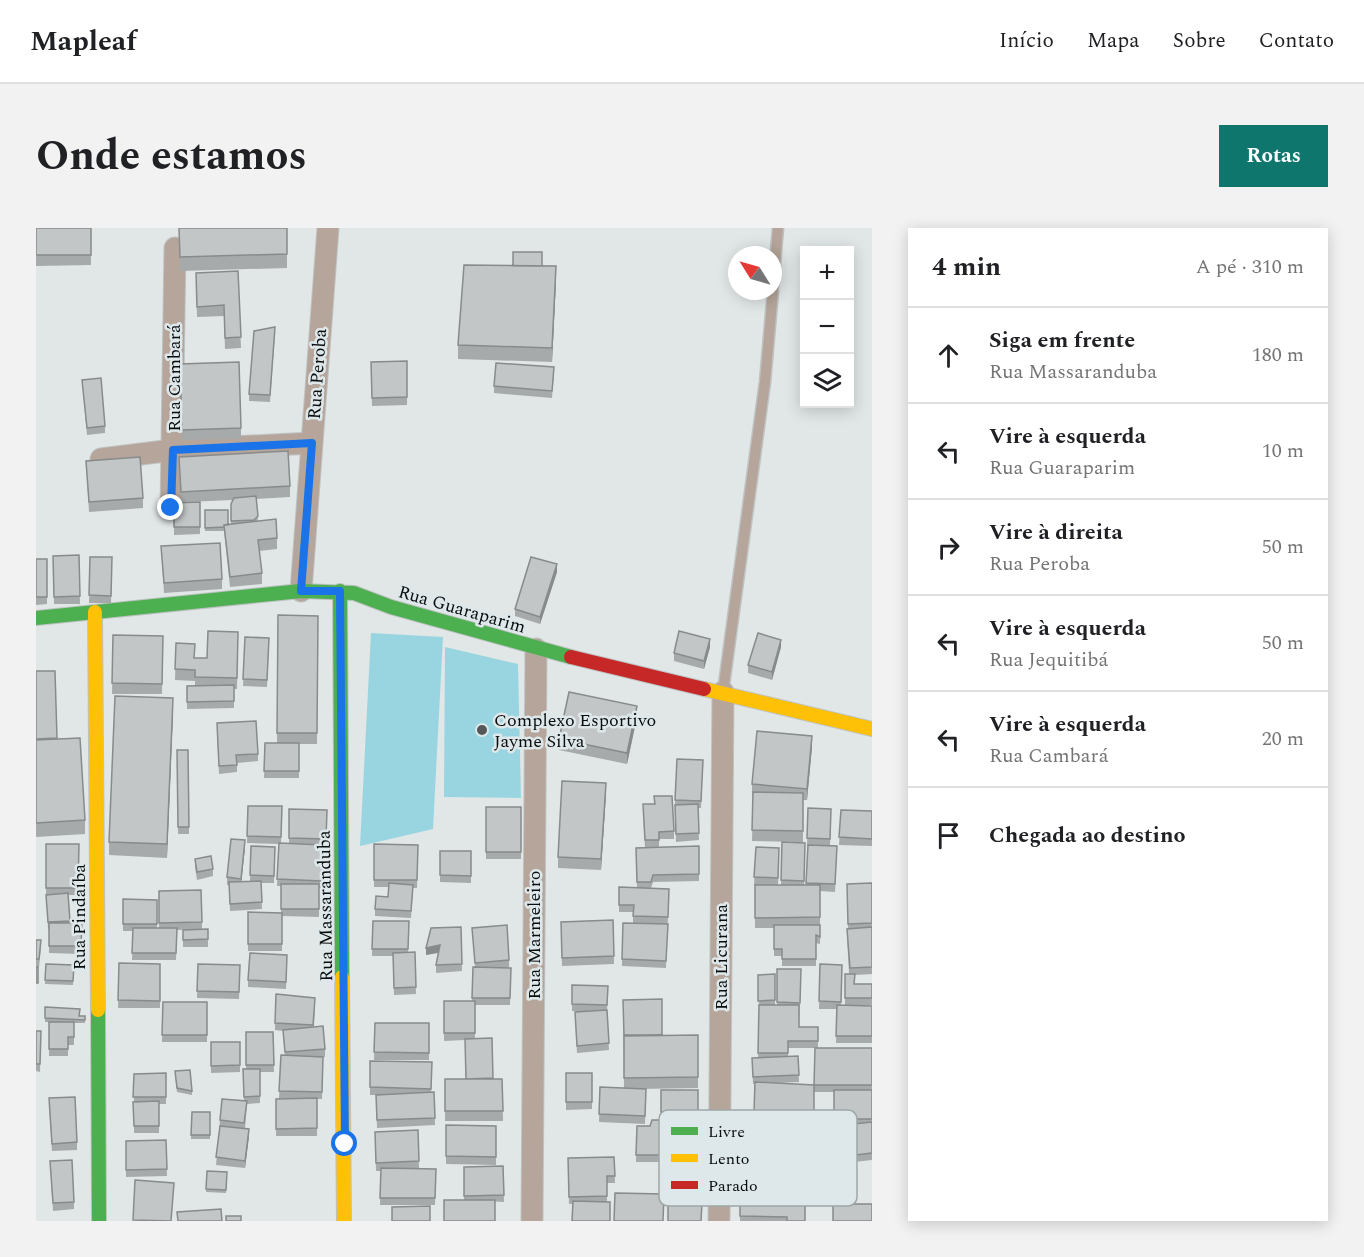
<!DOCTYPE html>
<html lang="pt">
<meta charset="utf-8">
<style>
:root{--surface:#fff;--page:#f2f2f2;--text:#202124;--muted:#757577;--line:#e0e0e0;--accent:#0f766e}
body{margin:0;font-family:Spectral,serif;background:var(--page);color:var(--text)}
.controls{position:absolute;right:18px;top:18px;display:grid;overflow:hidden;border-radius:0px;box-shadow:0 3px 15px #0003}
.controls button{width:54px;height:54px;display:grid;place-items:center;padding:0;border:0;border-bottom:2px solid var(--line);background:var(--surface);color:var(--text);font:30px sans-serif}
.compass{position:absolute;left:692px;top:18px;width:54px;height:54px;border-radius:50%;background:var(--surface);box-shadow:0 3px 15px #0003;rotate:307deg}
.stop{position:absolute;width:18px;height:18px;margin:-14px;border:4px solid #1a73e8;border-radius:50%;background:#fff}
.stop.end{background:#1a73e8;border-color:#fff;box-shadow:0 2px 6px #0008}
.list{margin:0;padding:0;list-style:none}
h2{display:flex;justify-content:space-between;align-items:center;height:78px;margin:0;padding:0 24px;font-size:26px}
h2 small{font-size:20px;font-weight:400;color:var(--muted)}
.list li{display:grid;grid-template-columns:39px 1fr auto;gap:18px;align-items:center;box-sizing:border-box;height:96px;padding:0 24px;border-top:2px solid var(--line)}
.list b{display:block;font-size:22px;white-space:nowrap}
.list p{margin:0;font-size:20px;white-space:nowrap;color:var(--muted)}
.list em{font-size:20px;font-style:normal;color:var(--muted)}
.icon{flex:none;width:33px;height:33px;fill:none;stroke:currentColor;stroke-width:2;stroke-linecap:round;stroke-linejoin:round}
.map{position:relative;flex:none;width:836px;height:993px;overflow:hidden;border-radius:0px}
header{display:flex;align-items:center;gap:36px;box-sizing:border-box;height:84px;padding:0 30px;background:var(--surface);border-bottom:2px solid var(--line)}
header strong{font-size:28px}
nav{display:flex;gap:33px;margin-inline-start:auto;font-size:21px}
.intro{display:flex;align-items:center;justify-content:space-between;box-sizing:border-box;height:144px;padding:0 36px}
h1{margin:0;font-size:42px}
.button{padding:15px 27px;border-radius:0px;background:var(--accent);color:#fff;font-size:21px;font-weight:700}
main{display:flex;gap:36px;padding:0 36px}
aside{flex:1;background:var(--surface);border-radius:0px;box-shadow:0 3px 15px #0003}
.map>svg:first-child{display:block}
</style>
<header>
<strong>Mapleaf</strong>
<nav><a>Início</a><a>Mapa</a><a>Sobre</a><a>Contato</a></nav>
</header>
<div class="intro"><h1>Onde estamos</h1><a class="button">Rotas</a></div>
<main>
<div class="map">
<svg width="836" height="993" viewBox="0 0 836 993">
<rect width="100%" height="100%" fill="#e1e6e7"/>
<path fill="#98d5e1" d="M335,405L407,409L397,601L324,618Z
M409,419L482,436L485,570L408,569Z"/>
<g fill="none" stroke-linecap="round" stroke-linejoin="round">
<defs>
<path id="lane" d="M737,60L742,0
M687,464L729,154L737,63"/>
<path id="street" d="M65,231L137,222L276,215
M135,280L139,20
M265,363L292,0
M496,993L500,421
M683,993L687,464"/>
<path id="fast" d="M304,363L306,749
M0,390L265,363L318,365L355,379L535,429
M62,782L63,993"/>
<path id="slow" d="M59,384L62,782
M668,461L836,501
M306,749L308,993"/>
<path id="jam" d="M535,429L668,461"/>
</defs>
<use href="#lane" stroke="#bfc2c3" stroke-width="13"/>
<use href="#street" stroke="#bfc2c3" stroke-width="23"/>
<use href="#fast" stroke="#bfc2c3" stroke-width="16"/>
<use href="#slow" stroke="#bfc2c3" stroke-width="16"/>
<use href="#jam" stroke="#bfc2c3" stroke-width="16"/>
<use href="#lane" stroke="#b5a59a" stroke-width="10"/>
<use href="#street" stroke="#b5a59a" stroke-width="21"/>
<use href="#fast" stroke="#4caf50" stroke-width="14"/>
<use href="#slow" stroke="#ffc107" stroke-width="14"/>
<use href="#jam" stroke="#c62828" stroke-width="14"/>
</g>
<path fill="#a7aaab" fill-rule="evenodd" d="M0,0H55V37L0,38Z
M143,0H251V40L144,43Z
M506,38L520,52L516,134L422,131V117Z
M202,43L205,120L189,121L188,88L161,89L160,56Z
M239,106L234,174L213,173V166Z
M371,133V177L336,178L335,134Z
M144,136L205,200V211L146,212Z
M518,146L516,170L458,165V158Z
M46,152L69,198V205L51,207Z
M143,229L254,258V269L220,271L222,293L241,310V321L223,323L226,345V356L194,359L188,303H169V282L192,297L195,296V276L196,272L151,274H164V306L138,307V275L145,274Z
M50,233L107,270V280L53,284Z
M125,318L186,351V361L128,365Z
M43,327L44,376H18L17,328Z
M54,329H76L75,375H53Z
M0,331H11V376L0,377Z
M521,344L504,396L479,388V381Z
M242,387L282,388L281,516H263V550H228L229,515H241Z
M77,407L127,408L126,466H76Z
M209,409L233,417L231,459L207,458Z
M140,415L159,430H171L202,415L201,461H198V480L151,481V458H159V453L139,452Z
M674,419L668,441L638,433V425Z
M745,419L736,452L712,445V437Z
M0,443H19L21,511L49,592V606L0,609Z
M137,484L131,630L73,627V614Z
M601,489L591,536L523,522V511Z
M181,502L222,526V533L201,535V544L183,546Z
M776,519L771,572H767V614L716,613L717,567H716V556Z
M141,522H152L153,606H142Z
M641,531L667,532L665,580H662L663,612L640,614L639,577Z
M570,566L565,642L522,640V629Z
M618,568L638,603V611H623V619L663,618V653L617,654L615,660L633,661L630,740L586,738V731L597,695V684H583V659L601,660L600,620L609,619L607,584L618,576Z
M212,578H246L245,615L253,616V581L291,582L290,618H287L286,660H283V689L246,688V723H212V684L245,685V658H241L243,616L211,615Z
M450,579H485V631H450Z
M772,580L795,581L794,618H801L799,664L784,663V716L780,715V738H746V728H738V700H719V657H729H718L720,619L743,620L742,657H745L746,614L769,615L768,657H770L772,618H771Z
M805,582L836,583V618L803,617Z
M10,616H43L42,667H32L34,695H46L45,726L13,725V701H12L10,667Z
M338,616L382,617L381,660H377L375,690L339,688V681L352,669L353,659H338Z
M215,618L239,619L238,655H225L226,681L194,683L193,657H191V649L209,619L205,654L214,653Z
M404,623H435V655L404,654Z
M159,631L177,641V648L161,652L159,639Z
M836,655V746L819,747V756H836V777H809V746H813L811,708L812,701L811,656Z
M123,663L166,694V701L141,702L140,732H96L97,703H87V671L121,672V700H123Z
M577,692L578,736L526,738L525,694Z
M337,693H373L372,725L379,724L380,766L358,767L357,728H336Z
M425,699L426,743L400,745V737L403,725L390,727Z
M436,700L473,732V740H475L474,777H439V811L457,851H466L467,893H409V851H430L429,812L408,813V773H436L437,739H439Z
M172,701V719H147V702Z
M0,712L5,720L3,739L0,738Z
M251,727L250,761L212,759V752Z
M83,735L124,736V780H82Z
M10,736L38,737L37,757L9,756Z
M162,736L204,737L203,771L161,770Z
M784,736L806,737L805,777L836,778V815H800L801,781H783Z
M741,741H765L763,799H782V820H836V932L809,935H814L815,963L785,965L784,937L794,936L792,918L801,917L800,899H798V864H778V857V894L718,891L719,856H717L716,830H722L723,780L722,747L739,746V777H741ZM752,820H779L778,857L737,855L763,854L762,828H752Z
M536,757L572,758L571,784L573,822L541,825L539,784L554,783H536Z
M587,772L626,808L662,807V860L604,861H610L609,896L563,894L564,859L588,860Z
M127,774H171V814H126Z
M279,777L278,799L289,821V829H287L286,871H281V908H240V871L261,870H243L245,827H249L247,803L239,802V795Z
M9,779L43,788H49V795H38V817H32V828H13V794H9Z
M339,795H393V832H338Z
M0,803H5L4,844L0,843Z
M210,804H237L238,844H224V875L211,876L209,901L213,908L209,940L180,937L184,892L208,873L207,841H210Z
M175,814H204V844L175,845Z
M334,833L396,834L395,865L398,864L399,897L341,900L340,867H344H334Z
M130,845V876H123V905H98V846Z
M530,845H556V881L530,882Z
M139,847L156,863V867L141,864Z
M625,862H662V891H625Z
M13,877L41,914V922L16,923Z
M156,884H174V911H155Z
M652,892V934H642L656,943L653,973L628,971L625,966L629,934H600L601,898H614Z
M410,897L460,898V937L410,936Z
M382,902L383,941H400L399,977H344L345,943H340L339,904Z
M130,912L131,948L90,949V913Z
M578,929L579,955H571V974L533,976L532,930Z
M14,933L38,974V981L17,983Z
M765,933L766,967L769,993H704V967H716L715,934Z
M467,938L468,974L428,972V939Z
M171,943L191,944L190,965L170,964Z"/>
<path fill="#888b8b" d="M520,38V52L516,134V120Z
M521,336V344L504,396V389Z
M674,411V419L668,441V433Z
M745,412V419L736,452V444Z
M137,470V484L131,630V616Z
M601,478V489L591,536V525Z
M776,508V519L771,572V561Z
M570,555V566L565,642V631Z
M209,612V619L205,658V651Z
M404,717V724L390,727V720Z
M213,901V908L209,940V933Z"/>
<path fill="#c2c6c7" stroke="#888b8b" stroke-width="1.5" d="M0,0H55V27H0Z
M143,0H251V26L144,29Z
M477,24H506V38H477Z
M428,37L520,38L516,120L422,117Z
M202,43L205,109L189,110L188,77L161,79L160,45Z
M239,99L234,167L213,166L218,103Z
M371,133V169L336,170L335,134Z
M203,134L205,200L146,202L144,136Z
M460,135L518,139L516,163L458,158Z
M65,150L69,198L51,200L46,152Z
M252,223L254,258L145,264L143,229Z
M104,229L107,270L53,274L50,233Z
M220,268L222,288L218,292L195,293V276L198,270Z
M164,274V299H138V275Z
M169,282H192V297H188V299L169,300Z
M240,291L241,310L222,312L226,345L194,349L188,297Z
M184,315L186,351L128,355L125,318Z
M43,327L44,368L18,369L17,328Z
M54,329H76L75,368L53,367Z
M495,329L521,336L504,389L479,381Z
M0,331H11V369H0Z
M242,387L282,388L281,505H241Z
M172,403L202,404L201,450L159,449V442L139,441L140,415L159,416L158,430H171Z
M643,403L674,411L668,433L638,425Z
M722,405L745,412L736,444L712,437Z
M77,407L127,408L126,456L76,455Z
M209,409L233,410L231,452L207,451Z
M0,443H19L21,510L0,511Z
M198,457V473L151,474V458Z
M533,464L601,478L591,525L523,511Z
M79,468L137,470L131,616L73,614Z
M220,493L222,526L200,527L201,537L183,538L181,495Z
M721,503L776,508L771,561L716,556Z
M44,510L49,592L0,595V512Z
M229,515H263V543H228Z
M141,522H152L153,599H142Z
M641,531L667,532L665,573L639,572Z
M526,553L570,555L565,631L522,629Z
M717,564L767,565V603L716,602Z
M618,568H636L638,603L623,604V612H609L607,576H619Z
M662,576L663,605L640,606L639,577Z
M212,578H246L245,609L211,608Z
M450,579H485V624H450Z
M772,580L795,581L794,611L771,610Z
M253,581L291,582L290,611L253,610Z
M805,582L836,583V611L803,609Z
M195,611L209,612L205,651L191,649Z
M746,614L769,615L768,653L745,652Z
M243,615L287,617L286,653L241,651Z
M10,616H43L42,660H10Z
M338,616L382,617L381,652H338Z
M772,617L801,618L799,656L770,655Z
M215,618L239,619L238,648L214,647Z
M663,618V646L617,647L615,654H601L600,620Z
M720,619L743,620L742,650L718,649Z
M404,623H435V648L404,647Z
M175,628L177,641L161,644L159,631Z
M225,653L226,674L194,676L193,654Z
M353,655L377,657L375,683L339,681L340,668L352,669Z
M836,655V695L812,696L811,656Z
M245,656H283V681H245Z
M719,657H784V689L719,690Z
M583,659L633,661L632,689L597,688L598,677H583Z
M165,662L166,694L123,695V663Z
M32,665L34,693L12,694L10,667Z
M87,671L121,672V696H87Z
M212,684L246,685V716H212Z
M577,692L578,728L526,730L525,694Z
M337,693H373L372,721H336Z
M13,695H46L45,718H13Z
M587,695L632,696L630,733L586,731Z
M471,697L473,732L439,735L436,700Z
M738,697H784V709L780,707V731H746V721H738Z
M425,699L426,736L400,737L404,717L390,720L395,700Z
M836,699V739L814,740L811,701Z
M97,700H141L140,725H96Z
M172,701V711L147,712V702Z
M0,712H5L3,731H0Z
M379,724L380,759L358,760L357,725Z
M214,725L251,727L250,754L212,752Z
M83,735L124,736V773L82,772Z
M10,736L38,737L37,753L9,752Z
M162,736L204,737L203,764L161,763Z
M784,736L806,737L805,774L783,773Z
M0,739H2V755H0Z
M437,739L475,740L474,770H436Z
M741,741H765L764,775L741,774Z
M739,746V772L722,773V747Z
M809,746H819L818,756H836V770H809Z
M536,757L572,758L571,777L536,776Z
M240,766L279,770L277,797L239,795Z
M626,771V807H588L587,772Z
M408,773H439V805H408Z
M127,774H171V807H126Z
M723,777H763V799H782V813H752V825H722Z
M801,777L836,778V808H800Z
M9,779L44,781L43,788H49V792L9,790Z
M571,782L573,815L541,818L539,784Z
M13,794H38V809H32V821H13Z
M339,795H393V825L338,824Z
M287,798L289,821L249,824L247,802Z
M0,803H5L4,836H0Z
M210,804H237L238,837H210Z
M662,807V849L588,850V808Z
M456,810L457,850L430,851L429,811Z
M175,814H204V837L175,838Z
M779,820H836V857H778Z
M245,827L287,829L286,864L243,863Z
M762,828L763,847L717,849L716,830Z
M334,833L396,834L395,861L334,859Z
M207,841H224V868L208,869Z
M154,842L156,863L141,860L139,843Z
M130,845V869H97L98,846Z
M530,845H556V874H530Z
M409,851H466L467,883H409Z
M719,854L778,857V886L718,884Z
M564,859L610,861L609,888L563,886Z
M625,862H662V884H625Z
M798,862H836V891H798Z
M398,864L399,890L341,892L340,867Z
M39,869L41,914L16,916L13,870Z
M281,870V900L240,901V871Z
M186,871L211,873L208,895L184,892Z
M123,873V898H98L97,874Z
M156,884H174V907H155Z
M616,892H652V927H600L601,898H614Z
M836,894V925L794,930L792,918L801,917L800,898Z
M410,897L460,898V929L410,928Z
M184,898L213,901L209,933L180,929Z
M382,902L383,933L340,935L339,904Z
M130,912L131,941L90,942V913Z
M578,929L579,948H571V968L533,969L532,930Z
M36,932L38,974L17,975L14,933Z
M467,938L468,967L428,968V939Z
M345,940L400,941L399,970H344Z
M171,943L191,944L190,962L170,961Z
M99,952L138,955L135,993L97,992Z
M579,965L628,966L627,993H578Z
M704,967H769V993H751V989L704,988Z
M408,972H459V993H408Z
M537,973L574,974V993H536Z
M632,973L666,974L665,993H632Z
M797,976H836V993H797Z
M394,978V993H356V979Z
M185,981L186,993H142L141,984Z
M190,988H205V993H190Z"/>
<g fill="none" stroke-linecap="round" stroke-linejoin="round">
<path stroke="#1a73e8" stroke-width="8" d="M135,280L137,222L276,215L265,363H304L309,916"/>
</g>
<circle fill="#555859" stroke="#dee8ea" stroke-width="2" cx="446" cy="502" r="6"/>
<g text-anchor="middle" stroke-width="5" stroke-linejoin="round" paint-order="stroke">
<g font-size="18" fill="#090c0d" stroke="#dee8ea">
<text transform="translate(281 146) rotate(-86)" y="6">Rua Peroba</text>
<text transform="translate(138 150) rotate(-90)" y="6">Rua Cambará</text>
<text transform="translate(426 381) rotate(16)" y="6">Rua Guaraparim</text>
<text transform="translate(289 678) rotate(-91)" y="6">Rua Massaranduba</text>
<text transform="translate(43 689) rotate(-90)" y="6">Rua Pindaíba</text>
<text transform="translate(498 707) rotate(-90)" y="6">Rua Marmeleiro</text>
<text transform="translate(685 729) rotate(-90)" y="6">Rua Licurana</text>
</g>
<g font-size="18" fill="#090c0d" stroke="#dee8ea" text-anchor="start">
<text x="458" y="498">Complexo Esportivo<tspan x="458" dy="21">Jayme Silva</tspan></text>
</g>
</g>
<rect x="623" y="882" width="198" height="96" rx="9" fill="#dee8ea" stroke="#9ea6a8" stroke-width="1.5"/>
<rect x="635" y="899" width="27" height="8" fill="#4caf50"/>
<rect x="635" y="926" width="27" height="8" fill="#ffc107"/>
<rect x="635" y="953" width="27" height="8" fill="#c62828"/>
<g font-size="16" fill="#090c0d">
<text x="672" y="909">Livre</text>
<text x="672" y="936">Lento</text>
<text x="672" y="963">Parado</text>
</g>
</svg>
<div class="controls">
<button>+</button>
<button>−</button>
<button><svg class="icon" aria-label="layers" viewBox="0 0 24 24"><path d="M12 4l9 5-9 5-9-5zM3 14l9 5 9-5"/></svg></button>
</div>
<svg class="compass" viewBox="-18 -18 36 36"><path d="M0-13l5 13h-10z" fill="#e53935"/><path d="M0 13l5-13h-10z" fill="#757577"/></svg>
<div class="stop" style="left:309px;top:916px"></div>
<div class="stop end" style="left:135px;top:280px"></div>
</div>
<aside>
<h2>4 min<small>A pé · 310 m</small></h2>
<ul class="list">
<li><svg class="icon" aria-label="ahead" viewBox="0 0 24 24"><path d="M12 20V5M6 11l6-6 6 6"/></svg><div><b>Siga em frente</b><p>Rua Massaranduba</p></div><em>180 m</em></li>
<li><svg class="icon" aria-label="left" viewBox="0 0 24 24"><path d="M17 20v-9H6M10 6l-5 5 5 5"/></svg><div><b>Vire à esquerda</b><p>Rua Guaraparim</p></div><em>10 m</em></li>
<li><svg class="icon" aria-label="right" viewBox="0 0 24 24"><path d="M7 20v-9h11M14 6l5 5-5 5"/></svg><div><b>Vire à direita</b><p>Rua Peroba</p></div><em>50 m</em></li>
<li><svg class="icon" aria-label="left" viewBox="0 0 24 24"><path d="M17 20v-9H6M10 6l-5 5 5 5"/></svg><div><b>Vire à esquerda</b><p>Rua Jequitibá</p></div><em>50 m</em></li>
<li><svg class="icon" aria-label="left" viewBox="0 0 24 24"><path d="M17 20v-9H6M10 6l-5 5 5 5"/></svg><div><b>Vire à esquerda</b><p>Rua Cambará</p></div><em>20 m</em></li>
<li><svg class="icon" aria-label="arrive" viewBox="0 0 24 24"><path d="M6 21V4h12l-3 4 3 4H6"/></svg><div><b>Chegada ao destino</b></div></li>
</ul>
</aside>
</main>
